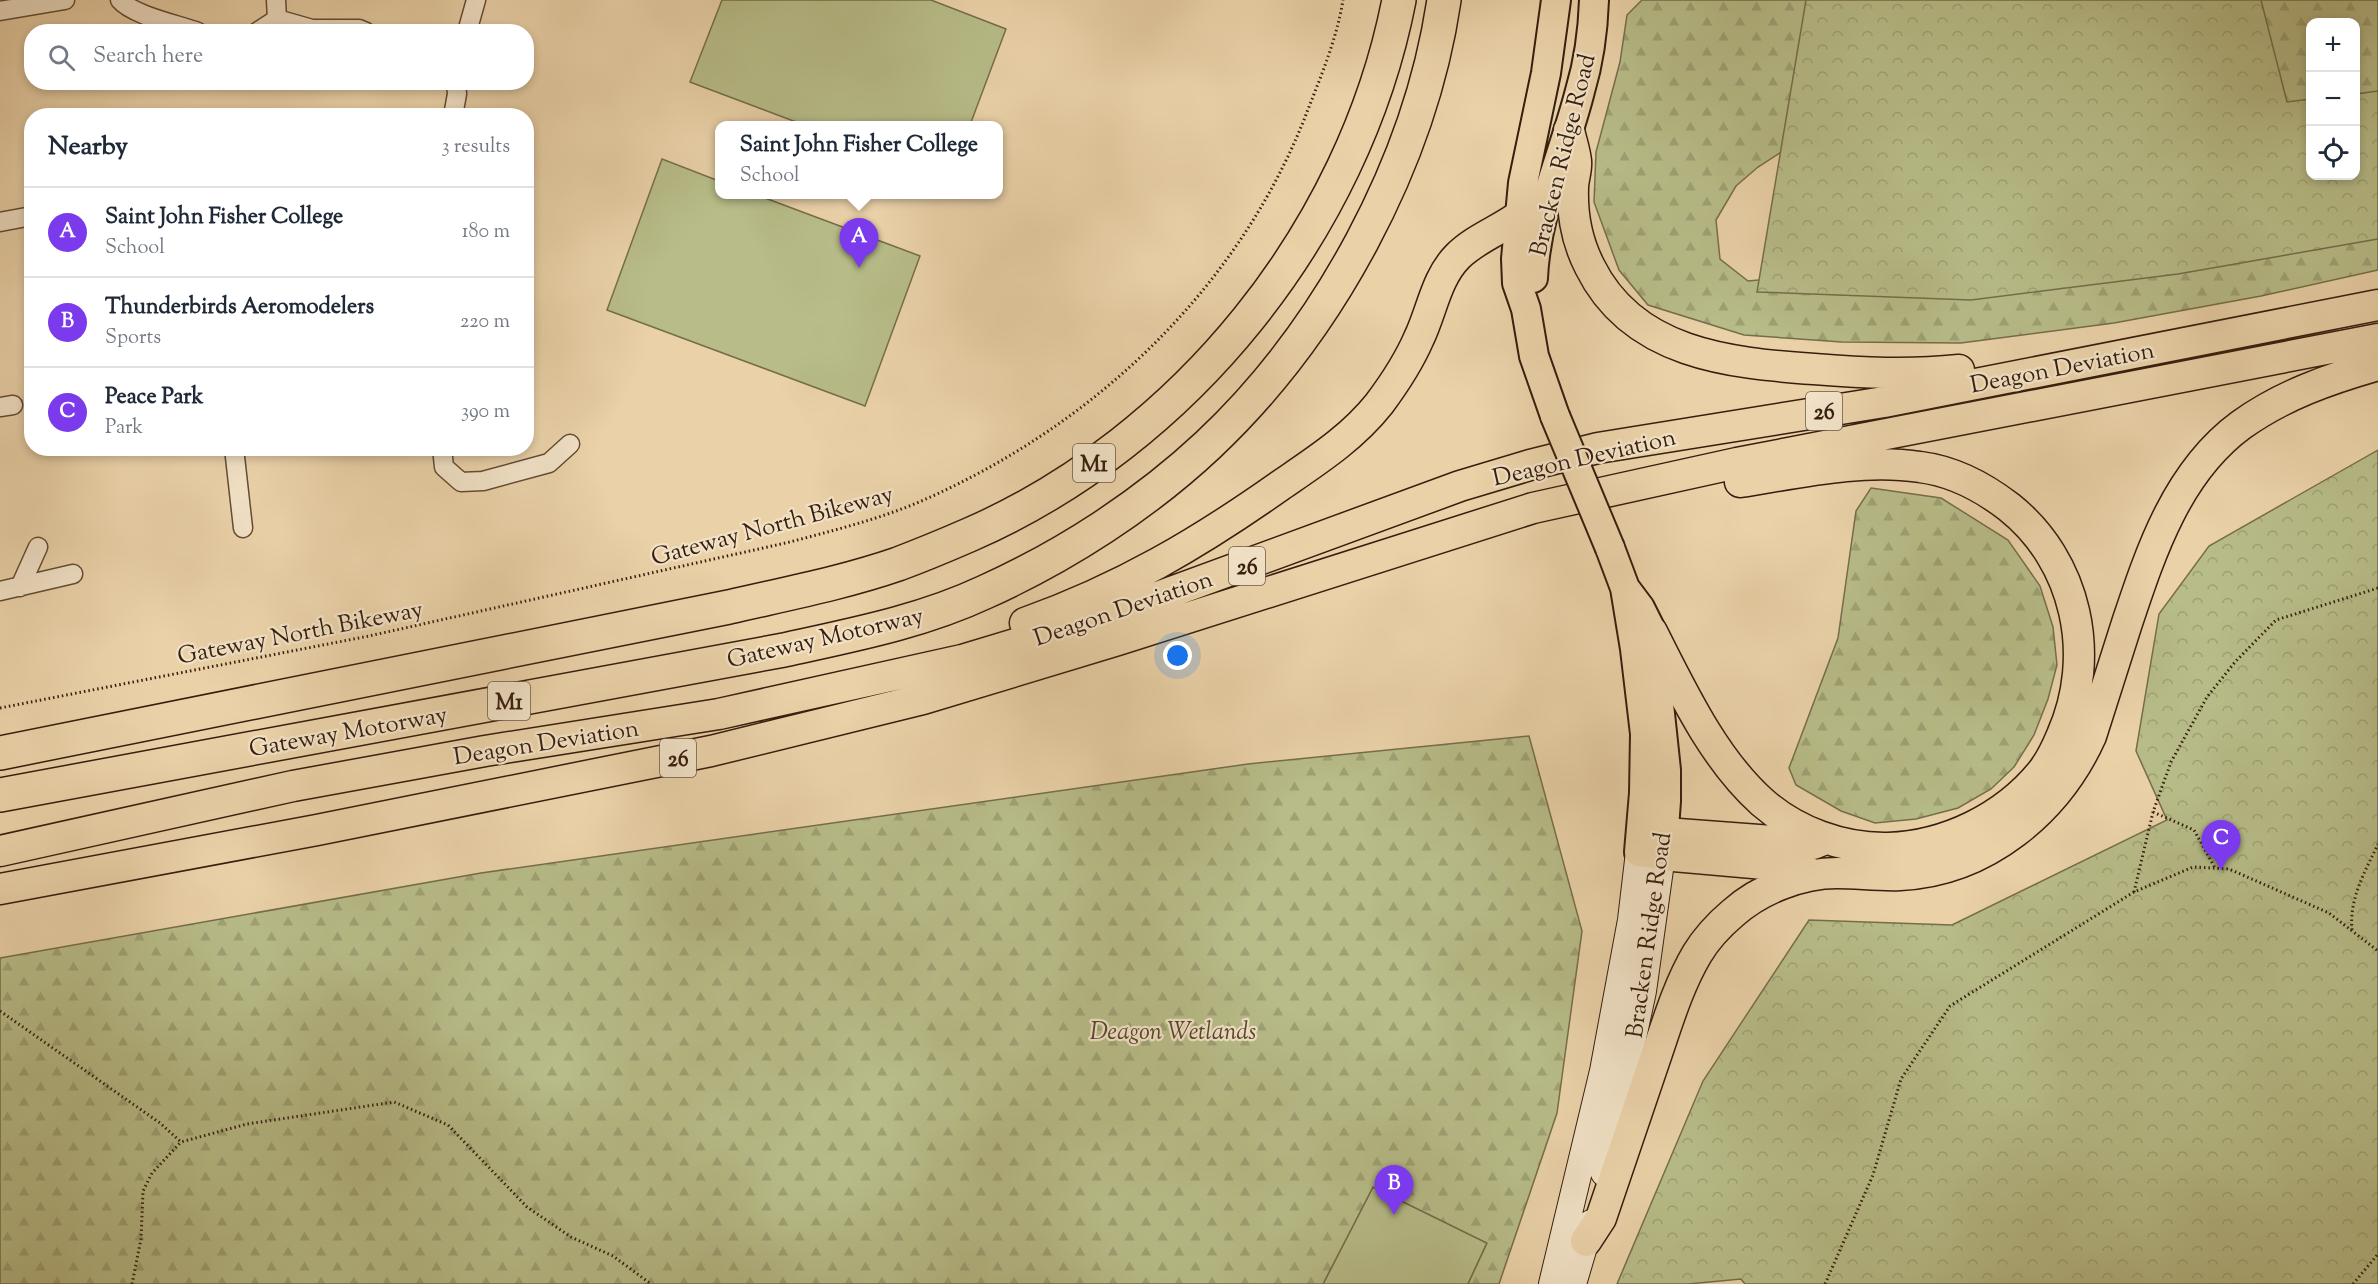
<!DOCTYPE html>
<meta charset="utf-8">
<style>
:root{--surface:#fff;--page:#f6f6f7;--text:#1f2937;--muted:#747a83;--line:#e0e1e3;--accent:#7c3aed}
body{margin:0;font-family:"Sorts Mill Goudy",serif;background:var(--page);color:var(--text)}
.controls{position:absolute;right:18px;top:18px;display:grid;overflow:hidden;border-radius:12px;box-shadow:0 3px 9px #0003}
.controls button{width:54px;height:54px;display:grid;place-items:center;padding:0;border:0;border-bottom:2px solid var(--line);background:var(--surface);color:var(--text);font:30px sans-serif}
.you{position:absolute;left:1178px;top:656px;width:21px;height:21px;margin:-15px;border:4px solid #fff;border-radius:50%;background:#1a73e8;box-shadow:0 0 0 9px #1a73e833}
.badge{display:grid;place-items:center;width:39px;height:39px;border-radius:50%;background:var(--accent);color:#fff;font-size:20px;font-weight:700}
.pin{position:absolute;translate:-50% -50px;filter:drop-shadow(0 2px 3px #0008)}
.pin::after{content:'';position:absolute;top:32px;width:21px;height:18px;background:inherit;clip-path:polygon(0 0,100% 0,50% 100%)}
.popup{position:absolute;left:715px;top:121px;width:288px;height:78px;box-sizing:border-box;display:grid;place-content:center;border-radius:12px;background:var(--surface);filter:drop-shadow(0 2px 4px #0005);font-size:20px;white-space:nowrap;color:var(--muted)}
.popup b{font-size:22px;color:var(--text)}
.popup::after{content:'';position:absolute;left:50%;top:100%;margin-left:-12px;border:12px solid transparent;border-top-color:var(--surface)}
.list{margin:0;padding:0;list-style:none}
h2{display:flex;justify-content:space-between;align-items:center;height:78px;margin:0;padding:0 24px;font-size:26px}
h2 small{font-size:20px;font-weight:400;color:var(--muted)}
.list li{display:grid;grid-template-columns:39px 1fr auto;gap:18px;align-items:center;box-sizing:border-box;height:90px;padding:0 24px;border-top:2px solid var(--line)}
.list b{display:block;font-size:22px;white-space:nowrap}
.list p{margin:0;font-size:20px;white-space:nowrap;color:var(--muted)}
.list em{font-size:20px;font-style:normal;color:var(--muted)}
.icon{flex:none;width:33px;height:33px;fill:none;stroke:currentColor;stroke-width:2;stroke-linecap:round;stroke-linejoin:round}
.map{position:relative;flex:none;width:2378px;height:1284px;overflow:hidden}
.search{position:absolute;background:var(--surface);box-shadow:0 3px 9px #0003;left:24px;top:24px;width:510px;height:66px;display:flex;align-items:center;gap:15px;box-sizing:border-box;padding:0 21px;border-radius:24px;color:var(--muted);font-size:22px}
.panel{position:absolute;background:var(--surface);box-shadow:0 3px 9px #0003;left:24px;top:108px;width:510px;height:348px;border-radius:24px}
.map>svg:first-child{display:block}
</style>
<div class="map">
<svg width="2378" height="1284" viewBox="0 0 2378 1284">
<defs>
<pattern id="forest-firs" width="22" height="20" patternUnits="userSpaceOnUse" patternTransform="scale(1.5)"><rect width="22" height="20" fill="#b7bc88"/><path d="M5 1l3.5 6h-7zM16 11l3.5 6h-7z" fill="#9ea174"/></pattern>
<pattern id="park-crowns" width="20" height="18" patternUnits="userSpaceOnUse" patternTransform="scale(1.5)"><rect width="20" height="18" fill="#b7bc88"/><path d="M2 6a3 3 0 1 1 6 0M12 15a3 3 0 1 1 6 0" fill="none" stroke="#9ea174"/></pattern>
</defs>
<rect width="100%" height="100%" fill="#ead1a8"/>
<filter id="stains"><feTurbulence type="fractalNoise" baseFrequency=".00333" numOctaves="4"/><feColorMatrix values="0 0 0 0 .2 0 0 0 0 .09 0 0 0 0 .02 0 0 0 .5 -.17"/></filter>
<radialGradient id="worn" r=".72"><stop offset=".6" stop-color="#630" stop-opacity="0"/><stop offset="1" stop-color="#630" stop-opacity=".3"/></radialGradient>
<path fill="#b7bc88" stroke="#766d4b" stroke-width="1.5" d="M722,0H931L1006,29L970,125H804L690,82Z
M662,159L719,181L720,194L757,195L920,256L865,406L607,310Z
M1373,1187L1487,1243L1468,1284H1323Z"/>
<path fill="url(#forest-firs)" stroke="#766d4b" stroke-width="1.5" fill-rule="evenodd" d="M1642,0H1895L1803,138L1758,167L1736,186L1716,220L1720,259L1748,281L1801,276L2378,203V270L2261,296L2114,323L1961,343L1842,342L1744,335L1648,305L1619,270L1594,202L1596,152L1620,62L1627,15Z
M1942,0H2378V181L2313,189ZM2310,22H2356V176H2310Z
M1871,488L1941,498L2008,540L2040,586L2053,627L2057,665L2048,699L2034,735L2014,767L1991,789L1958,808L1916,819L1875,823L1841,811L1796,785L1789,768L1838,638L1856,511Z
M1529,736L1582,931L1557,1113L1499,1284H1468L1487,1243L1373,1187L1323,1284H0V958L481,873L1248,764Z"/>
<path fill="url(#park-crowns)" stroke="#766d4b" stroke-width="1.5" d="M1806,0H2261L2287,102L2310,99V176H2356V94L2378,91V239L2178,274L1971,300L1757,292Z
M2378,450V1284H1745L1741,1279L1688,1284H1617L1703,1081L1809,920L1952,925L2167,820L2136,751L2159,614L2209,546Z"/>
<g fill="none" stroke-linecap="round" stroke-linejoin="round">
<defs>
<path id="minor" d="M120,0C132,15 179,25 198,32
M276,0L277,19
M0,11L65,0
M257,32L277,19L312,29H359L366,32
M467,32L476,0
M453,116L457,94L456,82
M0,222L32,216
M0,407L13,405
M234,448L243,528
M442,448L444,467L461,482L483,481L549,463L570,444
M20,587L38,547
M0,591L73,574"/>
<path id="secondary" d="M1604,1173L1643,991L1662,855
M1552,1284L1603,1071L1631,920L1639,852
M1573,1284L1591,1223"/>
<path id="primary" d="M1533,278C1536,212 1564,154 1580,91C1589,61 1593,31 1594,0
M1555,416L1534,356L1526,309L1517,283L1516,259L1523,183L1546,73L1556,0
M1610,548L1625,588L1635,649L1645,734L1644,793L1639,852L1662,855L1666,801V770L1658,695L1649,648L1652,632L1640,608L1625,588"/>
<path id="trunk" d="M1569,130C1571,140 1575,151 1576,161C1577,170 1573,179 1573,188C1572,216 1577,242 1590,267C1633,354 1729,363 1814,369C1864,373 1909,375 1959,370
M1025,623C1121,589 1199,543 1281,485C1316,461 1352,438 1379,404C1394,384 1409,361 1419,338C1432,311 1436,278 1458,256C1475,239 1500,230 1519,216
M1652,632C1682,691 1713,758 1762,802C1796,832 1843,849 1888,848C1946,846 2004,818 2041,773C2050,762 2057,747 2062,735C2097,656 2077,561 2009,507C1983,487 1952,471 1920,467C1861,458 1798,473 1740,482
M1665,833L1813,844L1823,840
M0,851L293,786L485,751L719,714L962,660L1095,620L1460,486L1530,465L1598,448L1884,402L2378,305
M1662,855L1799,867L1813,875
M0,889L317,830L711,751L923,699L1118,640L1533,508L1737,463L2378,339
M1586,1241L1601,1218C1619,1165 1637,1112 1655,1059C1667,1024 1678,986 1697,954C1706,939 1720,924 1733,913C1760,889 1801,873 1837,873C1858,873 1879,876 1900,875C1986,871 2057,811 2091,736C2103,698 2115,660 2127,623C2151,551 2177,472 2241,425C2283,395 2329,379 2378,365"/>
<path id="motorway" d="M0,753L729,607C785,594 843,583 898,564C922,555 946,545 969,535C1185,441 1354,231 1399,0
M0,795L784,650C852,635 921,622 985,592C1065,556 1144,505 1208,445C1328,332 1420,163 1444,0"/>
</defs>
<use href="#minor" stroke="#634b34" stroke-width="21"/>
<use href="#secondary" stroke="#361e0e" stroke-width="28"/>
<use href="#primary" stroke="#361e0e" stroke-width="32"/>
<use href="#trunk" stroke="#361e0e" stroke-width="33"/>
<use href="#motorway" stroke="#361e0e" stroke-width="36"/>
<path stroke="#361e0e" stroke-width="3" stroke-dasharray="1.5 3" stroke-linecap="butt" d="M526,258L530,259
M0,708L369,636L790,542C831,531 872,521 912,505C1088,431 1238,292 1307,112C1321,76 1337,38 1343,0
M2153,812L2194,830L2215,868
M2134,892L2153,812L2171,762L2207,697L2235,662L2276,620L2378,588
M2352,930C2349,898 2365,872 2378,844
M0,1011L160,1123L181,1142L247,1124L394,1102L448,1125L527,1207L571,1237L613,1256L651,1284
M132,1284L141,1239L143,1191L152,1173L181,1142
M1825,1284L1873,1175L1901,1079L1950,1006L2134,892L2193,867L2229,869L2329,913L2378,951
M2353,1284L2378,1254"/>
<use href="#minor" stroke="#f1e1c6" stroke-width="18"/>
<use href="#secondary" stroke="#f1e1c6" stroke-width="26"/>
<use href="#primary" stroke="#ead1a8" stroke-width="28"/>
<use href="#trunk" stroke="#ead1a8" stroke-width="30"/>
<use href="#motorway" stroke="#ead1a8" stroke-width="33"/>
<defs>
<path id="primary-bridge" d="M1555,416L1610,548"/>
</defs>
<use href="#primary-bridge" stroke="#361e0e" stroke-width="32" stroke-linecap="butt"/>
<use href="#primary-bridge" stroke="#ead1a8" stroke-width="28"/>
</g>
<g text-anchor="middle" stroke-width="4.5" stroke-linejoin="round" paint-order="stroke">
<g fill="#f1e1c6" stroke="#6e5845" stroke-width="1.5">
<rect x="1806" y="392" width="36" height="38" rx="4.5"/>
<rect x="1073" y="444" width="42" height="38" rx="4.5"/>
<rect x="1229" y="547" width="36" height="38" rx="4.5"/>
<rect x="488" y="682" width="42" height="38" rx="4.5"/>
<rect x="660" y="739" width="36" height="38" rx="4.5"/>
</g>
<g font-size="22" font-weight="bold" fill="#361e0e">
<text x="1824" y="419">26</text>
<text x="1094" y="471">M1</text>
<text x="1247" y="574">26</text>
<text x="509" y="709">M1</text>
<text x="678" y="766">26</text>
</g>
<g font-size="24" fill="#361e0e" stroke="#f1e1c6">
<text transform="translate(1562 155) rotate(-76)" y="8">Bracken Ridge Road</text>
<text transform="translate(2062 367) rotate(-11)" y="8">Deagon Deviation</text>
<text transform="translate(1584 457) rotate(-13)" y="8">Deagon Deviation</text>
<text transform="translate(772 525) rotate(-15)" y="8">Gateway North Bikeway</text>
<text transform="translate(1123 608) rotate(-19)" y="8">Deagon Deviation</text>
<text transform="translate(300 632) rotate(-11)" y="8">Gateway North Bikeway</text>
<text transform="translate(825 637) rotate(-13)" y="8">Gateway Motorway</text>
<text transform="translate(348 731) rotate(-10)" y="8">Gateway Motorway</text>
<text transform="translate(546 742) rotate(-9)" y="8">Deagon Deviation</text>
<text transform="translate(1648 935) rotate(-82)" y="8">Bracken Ridge Road</text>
</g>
<g font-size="24" font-style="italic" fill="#56462c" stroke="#f1e1c6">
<text x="1173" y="1039">Deagon Wetlands</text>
</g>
</g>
<rect width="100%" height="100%" filter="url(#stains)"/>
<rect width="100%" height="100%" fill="url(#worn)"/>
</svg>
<div class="controls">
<button>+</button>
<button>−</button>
<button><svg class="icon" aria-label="locate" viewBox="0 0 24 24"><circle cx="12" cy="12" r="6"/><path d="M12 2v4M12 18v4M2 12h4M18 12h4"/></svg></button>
</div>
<div class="you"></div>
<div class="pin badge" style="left:859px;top:268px">A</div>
<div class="popup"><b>Saint John Fisher College</b>School</div>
<div class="pin badge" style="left:1394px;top:1215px">B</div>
<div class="pin badge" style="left:2221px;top:870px">C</div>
<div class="search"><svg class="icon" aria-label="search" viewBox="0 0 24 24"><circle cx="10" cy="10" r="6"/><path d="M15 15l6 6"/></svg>Search here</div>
<section class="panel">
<h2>Nearby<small>3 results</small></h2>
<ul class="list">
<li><span class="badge">A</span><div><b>Saint John Fisher College</b><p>School</p></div><em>180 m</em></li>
<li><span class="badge">B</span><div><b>Thunderbirds Aeromodelers</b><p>Sports</p></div><em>220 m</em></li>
<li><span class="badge">C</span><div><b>Peace Park</b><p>Park</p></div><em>390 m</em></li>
</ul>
</section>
</div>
